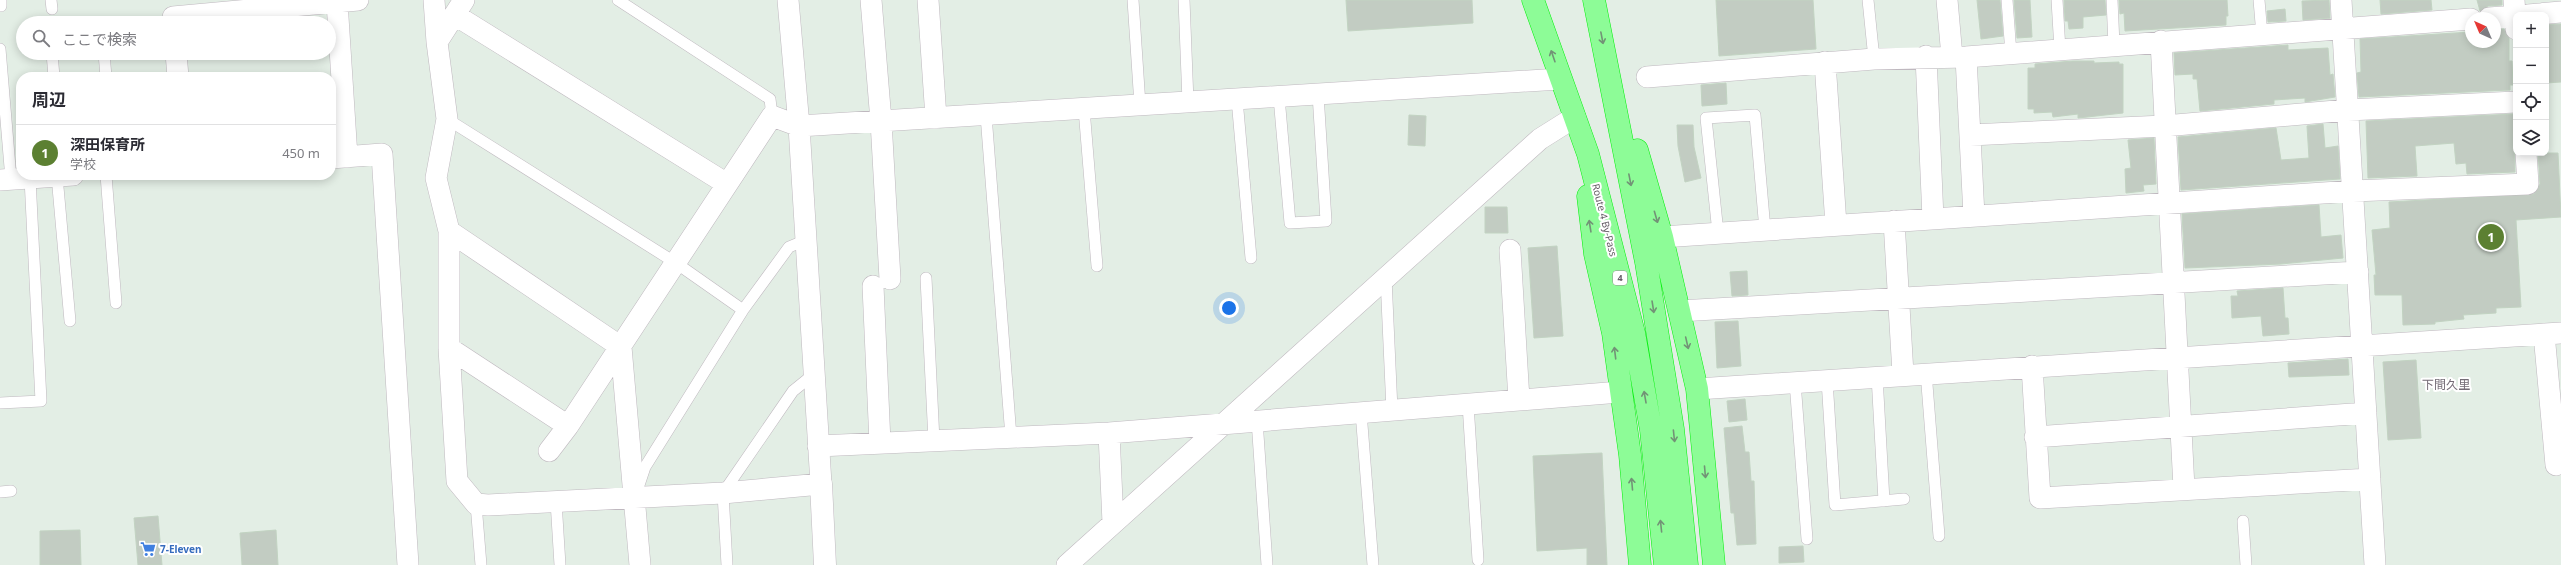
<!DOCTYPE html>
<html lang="ja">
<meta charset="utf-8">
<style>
:root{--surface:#fff;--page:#f7f7f7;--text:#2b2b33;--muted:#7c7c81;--line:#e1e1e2;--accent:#5c8032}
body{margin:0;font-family:"Noto Sans","Noto Sans JP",sans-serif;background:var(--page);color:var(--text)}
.controls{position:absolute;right:12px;top:12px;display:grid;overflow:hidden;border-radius:8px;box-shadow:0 2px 10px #0003}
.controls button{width:36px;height:36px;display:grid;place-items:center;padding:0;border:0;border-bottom:1px solid var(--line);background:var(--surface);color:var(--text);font:20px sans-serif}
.compass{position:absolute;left:2465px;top:12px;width:36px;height:36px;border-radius:50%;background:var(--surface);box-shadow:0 2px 10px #0003;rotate:316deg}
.you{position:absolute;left:1229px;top:308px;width:14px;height:14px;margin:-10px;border:3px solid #fff;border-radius:50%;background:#1a73e8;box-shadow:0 0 0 6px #1a73e833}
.badge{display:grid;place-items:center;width:26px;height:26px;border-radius:50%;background:var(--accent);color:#fff;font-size:13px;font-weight:700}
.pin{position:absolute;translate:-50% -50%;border:2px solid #fff;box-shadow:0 1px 4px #0006}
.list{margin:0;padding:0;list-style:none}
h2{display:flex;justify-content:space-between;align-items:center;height:52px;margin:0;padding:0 16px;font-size:17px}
h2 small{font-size:13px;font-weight:400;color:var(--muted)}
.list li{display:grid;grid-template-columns:26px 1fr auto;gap:12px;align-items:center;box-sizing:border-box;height:56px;padding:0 16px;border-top:1px solid var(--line)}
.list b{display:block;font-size:15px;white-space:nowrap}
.list p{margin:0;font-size:13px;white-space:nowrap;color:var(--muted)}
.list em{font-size:13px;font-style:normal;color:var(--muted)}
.icon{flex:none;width:22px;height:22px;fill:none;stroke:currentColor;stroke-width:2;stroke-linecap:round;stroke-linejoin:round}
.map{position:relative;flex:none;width:2561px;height:565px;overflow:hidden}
.search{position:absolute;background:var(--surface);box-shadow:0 2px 10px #0003;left:16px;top:16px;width:320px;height:44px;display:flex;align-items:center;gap:10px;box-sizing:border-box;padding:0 14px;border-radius:22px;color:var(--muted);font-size:15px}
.panel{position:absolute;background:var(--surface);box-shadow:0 2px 10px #0003;left:16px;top:72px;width:320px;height:108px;border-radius:16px}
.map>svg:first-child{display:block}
</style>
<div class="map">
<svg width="2561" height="565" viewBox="0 0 2561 565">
<rect width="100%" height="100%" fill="#e3eee5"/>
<path fill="#c2ccc2" stroke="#c2d3c2" d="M1346,0H1472L1473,23L1348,31Z
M1716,0H1813L1816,49L1719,56Z
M1977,0H2000L2003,36L1981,39Z
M2014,0H2030L2032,37L2017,38Z
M2064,0H2105L2106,15L2083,17V28L2069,29L2068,21H2065Z
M2119,0H2227L2228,16H2226V25L2125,31L2124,13L2120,14Z
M2329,0L2330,18L2303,20L2302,1Z
M2380,0H2431L2432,10L2381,14Z
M2477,0H2502V5L2488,6L2480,11Z
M2285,9L2286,21L2268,22L2267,11Z
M2561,24V82L2546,83V25Z
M2504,29L2509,38V61H2512L2513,85H2510V90L2359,97L2357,73L2361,72L2360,39L2471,32V42H2495V30Z
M2288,45V50L2328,48L2330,75L2333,74L2335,97L2305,102V98L2274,100V104L2200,111L2197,79H2193V74L2175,75L2174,53Z
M2073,61H2094V63L2119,62V64H2123V113L2078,118V114L2053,117L2052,112L2034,113V109H2028V68H2035V64Z
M1726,83L1727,104L1702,106L1701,85Z
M2514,114L2515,172L2467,174L2466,163L2456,164L2454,143L2415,146L2417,176L2368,178L2366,121Z
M1409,115L1426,116L1425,146L1408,145Z
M2323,124L2325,148L2338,146L2340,179L2181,190L2178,137L2276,128L2281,160L2309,158L2307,126Z
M1677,125H1693L1694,147L1701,178L1685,182L1678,146Z
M2154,138L2156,184L2143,185L2144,191L2126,193L2125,169L2131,168L2128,140Z
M2538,153H2558L2561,217L2516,220L2521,307L2496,308V313L2463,315L2464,319L2435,322V324L2403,325L2402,295H2375L2374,275H2376L2372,230L2390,228L2389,202L2534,194L2540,184Z
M2319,205L2321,237L2341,235L2343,258L2281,264L2185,268L2182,214Z
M1485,207H1507L1508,233H1485Z
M1557,246L1563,336L1534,338L1528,248Z
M1747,271L1748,295L1732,296L1730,272Z
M2283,288L2285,318H2288L2289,334L2263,336L2261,316L2232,318L2231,296H2238L2237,291Z
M1738,321L1741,366L1717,368L1715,322Z
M2348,359L2349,375L2289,377L2288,363Z
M2416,360L2421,438L2388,440L2383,362Z
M1745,399L1747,420L1729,422L1727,401Z
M1742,426L1745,452H1749L1751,481H1754L1756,544L1737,545L1734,513H1731L1724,428Z
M1602,453L1607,565H1587V548L1537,551L1533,456Z
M158,516L162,565H138L134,518Z
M80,530L81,565H40V531Z
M276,530L278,565H242L240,533Z
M1803,546L1804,562L1779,563V547Z"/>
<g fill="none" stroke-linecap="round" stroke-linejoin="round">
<defs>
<path id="lane" d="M1,0V6
M51,0L52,9
M618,0L770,99L772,116
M1133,0L1140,105
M1184,0L1188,102
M1868,0L1874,59
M2007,0L2011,54
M2057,0L2060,50
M2112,0L2114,45
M2259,0L2262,35
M0,49L11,179
M52,53L54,77
M104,53L106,77
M1279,97L1290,223L1326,221L1318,94
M1237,99L1251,258
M1084,109L1097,266
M986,115L1011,437
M447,119L676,263L743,310
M106,175L116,303
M57,176L70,321
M1718,233L1706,118L1755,115L1765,230
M926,278L934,441
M1386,278L1392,410
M1926,372L1939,536
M1877,376L1884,501
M1827,380L1835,505L1904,499
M1795,382L1807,539
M0,403L41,401L30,178
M1468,404L1478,560
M1361,412L1373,565
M1257,420L1267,565
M638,488L645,467L743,310L789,247L806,240
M0,492L11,491
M556,501L560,565
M476,504L481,565
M2243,521L2246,565
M727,565L723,493L793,391L814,374"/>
<path id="street" d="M434,0L437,42
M464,0L437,42L447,119L436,178L449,231V348L457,481L476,504L488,505L723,493L821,484L799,126L788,0
M871,0L881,121L890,279
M928,0L936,118
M1947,0L1952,57
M2341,0L2375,565
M2514,0L2516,29
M337,2L347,157
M455,15L727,184
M2528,15L2561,12
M173,17L358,0
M2489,18L2516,16
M2161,41L2184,488
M176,53L178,77
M1926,56L1933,219
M1966,57L1974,216
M1825,62L1836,225
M1647,77L1874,59L1966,57L2471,19
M1970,135L2164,126L2348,110L2516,102
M331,158L382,154L408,565
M0,180L73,175
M1894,221L1903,374
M449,231L621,347
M1662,237L2353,191L2528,184L2526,153
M1510,250L1519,400
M873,286L880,443
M1679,311L2358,272
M2544,334L2556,465
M621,347L640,565
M449,348L568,426L772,116L799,126L1560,79
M2032,366L2040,498L2370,479
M1697,389L2561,333
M1109,433L1113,523
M2035,437L2366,413
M818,446L1109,433L1620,392
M549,451L568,426
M1067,565L1540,139L1575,117"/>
<path id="secondary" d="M821,484L825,565"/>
<path id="highway" d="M1533,0L1588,154L1634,333L1651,430L1665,565
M1594,0L1646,262L1673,429L1687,565
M1637,150L1662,237L1697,389L1714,565
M1588,196L1595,254L1613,333L1630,455L1640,565"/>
</defs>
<use href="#lane" stroke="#bfb8bf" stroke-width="12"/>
<use href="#street" stroke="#bfb8bf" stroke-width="22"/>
<use href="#secondary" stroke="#c1b9c1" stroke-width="23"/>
<use href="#highway" stroke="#03ef0b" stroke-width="23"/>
<use href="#lane" stroke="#fff" stroke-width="11"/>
<use href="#street" stroke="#fff" stroke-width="21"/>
<use href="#secondary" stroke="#fff" stroke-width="22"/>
<use href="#highway" stroke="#8dfc97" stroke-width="22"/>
</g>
<defs><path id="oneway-shaft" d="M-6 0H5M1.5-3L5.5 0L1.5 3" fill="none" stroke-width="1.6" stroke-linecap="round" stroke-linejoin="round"/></defs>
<g stroke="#729376">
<use href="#oneway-shaft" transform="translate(1602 38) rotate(79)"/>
<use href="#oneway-shaft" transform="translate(1553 56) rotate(-109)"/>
<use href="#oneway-shaft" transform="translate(1630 180) rotate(79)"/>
<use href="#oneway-shaft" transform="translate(1656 217) rotate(74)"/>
<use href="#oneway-shaft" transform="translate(1590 226) rotate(-99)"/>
<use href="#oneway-shaft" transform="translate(1653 307) rotate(81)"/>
<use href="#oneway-shaft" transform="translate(1687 343) rotate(77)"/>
<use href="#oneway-shaft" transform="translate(1615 353) rotate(-97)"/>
<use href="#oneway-shaft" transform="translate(1645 397) rotate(-100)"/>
<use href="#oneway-shaft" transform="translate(1674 436) rotate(84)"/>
<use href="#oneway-shaft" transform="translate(1705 472) rotate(85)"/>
<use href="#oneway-shaft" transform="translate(1632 484) rotate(-95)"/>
<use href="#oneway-shaft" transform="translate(1661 526) rotate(-96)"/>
</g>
<defs>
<symbol id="supermarket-bare" viewBox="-9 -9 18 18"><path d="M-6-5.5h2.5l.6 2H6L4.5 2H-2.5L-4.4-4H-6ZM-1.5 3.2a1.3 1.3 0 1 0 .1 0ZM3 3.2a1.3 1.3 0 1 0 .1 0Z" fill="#3f7fe0" stroke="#fff" stroke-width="2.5" paint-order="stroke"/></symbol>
</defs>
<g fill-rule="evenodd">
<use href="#supermarket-bare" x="137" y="538" width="22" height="22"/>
</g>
<g text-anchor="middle" stroke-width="4" stroke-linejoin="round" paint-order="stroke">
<rect fill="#fff" stroke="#928c92" stroke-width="1" x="1613" y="271" width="14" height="14" rx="3"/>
<g font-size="9" font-weight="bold" fill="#635b64">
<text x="1620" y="281">4</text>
</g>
<g font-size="10" fill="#635b64" stroke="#fff">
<text transform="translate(1605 220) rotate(76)" y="4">Route 4 By-Pass</text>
</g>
<g font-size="10" font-weight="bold" fill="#366cbe" stroke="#fff" text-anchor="start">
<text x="160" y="553">7-Eleven</text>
</g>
<g font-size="12" fill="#746c76" stroke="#fff">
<text x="2446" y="389">下間久里</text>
</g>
</g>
</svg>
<div class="controls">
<button>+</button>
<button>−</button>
<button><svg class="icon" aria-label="locate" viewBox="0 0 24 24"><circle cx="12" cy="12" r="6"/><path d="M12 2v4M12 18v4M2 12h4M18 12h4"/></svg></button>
<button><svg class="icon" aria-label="layers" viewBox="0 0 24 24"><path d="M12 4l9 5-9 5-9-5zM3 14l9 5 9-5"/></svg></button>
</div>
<svg class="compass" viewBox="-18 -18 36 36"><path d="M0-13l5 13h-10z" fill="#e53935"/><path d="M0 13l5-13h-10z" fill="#7c7c81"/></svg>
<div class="you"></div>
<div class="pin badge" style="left:2491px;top:237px">1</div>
<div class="search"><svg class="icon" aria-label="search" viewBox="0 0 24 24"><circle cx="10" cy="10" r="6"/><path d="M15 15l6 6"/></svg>ここで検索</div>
<section class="panel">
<h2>周辺<small></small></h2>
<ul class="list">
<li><span class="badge">1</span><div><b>深田保育所</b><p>学校</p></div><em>450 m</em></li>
</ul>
</section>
</div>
